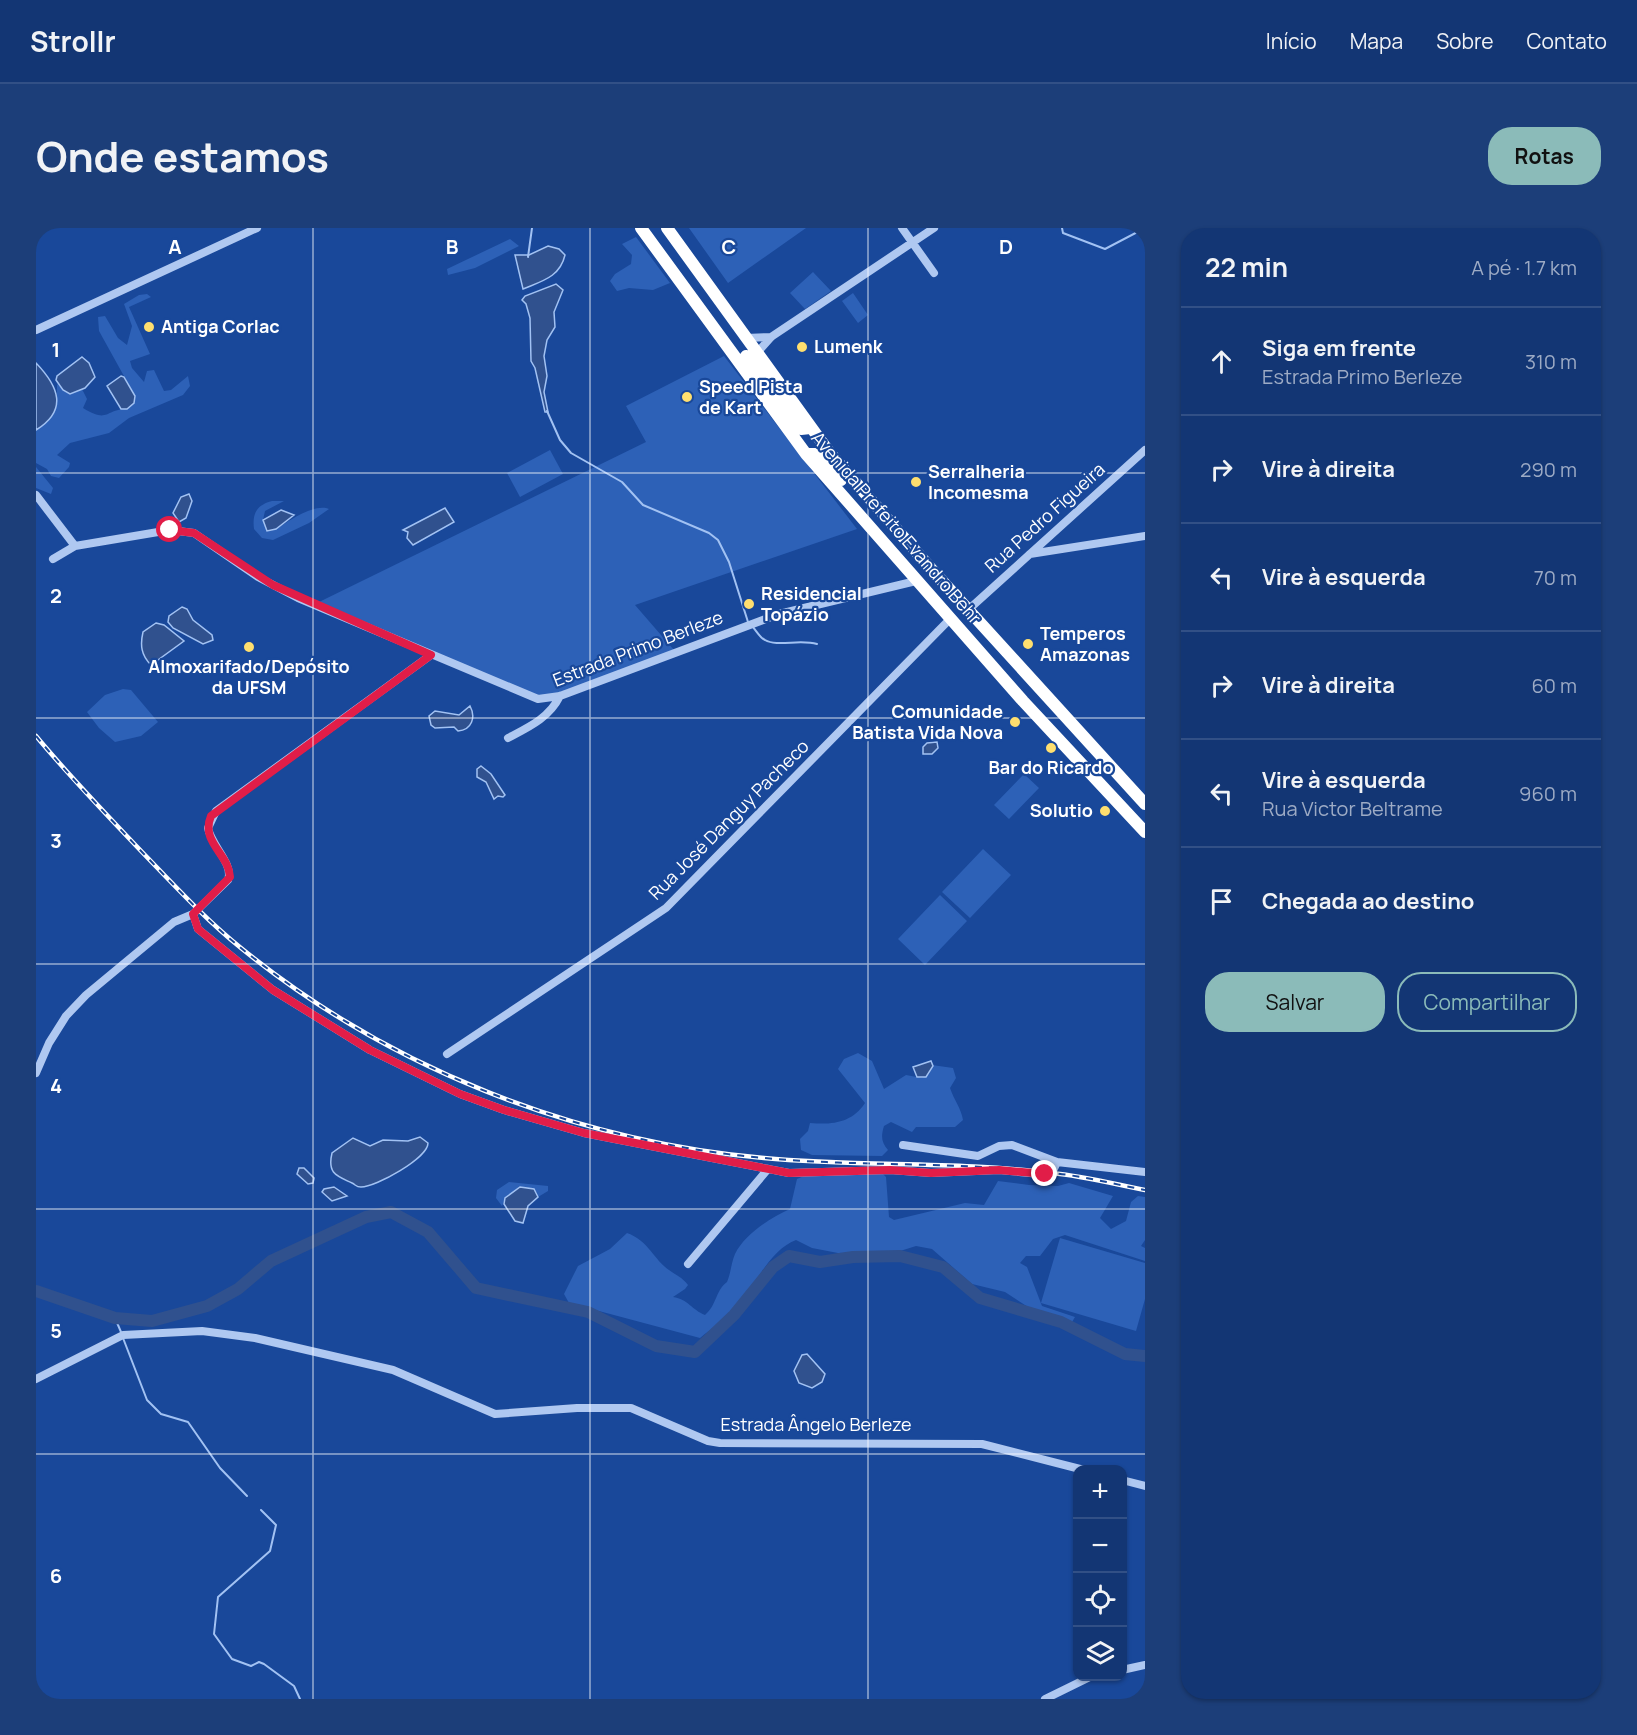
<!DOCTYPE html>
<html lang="pt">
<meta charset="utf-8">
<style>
:root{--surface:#133674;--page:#1c3e79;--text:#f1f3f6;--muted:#9dabc5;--line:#325086;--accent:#8bbbb9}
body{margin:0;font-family:Manrope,sans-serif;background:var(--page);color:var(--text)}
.controls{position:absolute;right:18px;bottom:18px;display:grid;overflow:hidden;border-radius:12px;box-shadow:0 2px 4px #0004}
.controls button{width:54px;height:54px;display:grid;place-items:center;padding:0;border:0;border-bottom:2px solid var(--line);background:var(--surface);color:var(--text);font:30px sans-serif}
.stop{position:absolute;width:18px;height:18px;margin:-14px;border:4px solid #e11d48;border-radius:50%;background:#fff}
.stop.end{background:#e11d48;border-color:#fff;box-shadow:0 2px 6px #0008}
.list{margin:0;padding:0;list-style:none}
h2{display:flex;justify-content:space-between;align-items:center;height:78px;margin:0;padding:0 24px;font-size:26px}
h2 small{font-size:20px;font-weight:400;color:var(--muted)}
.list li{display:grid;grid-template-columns:39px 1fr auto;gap:18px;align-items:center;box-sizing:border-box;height:108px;padding:0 24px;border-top:2px solid var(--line)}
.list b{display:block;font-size:22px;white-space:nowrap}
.list p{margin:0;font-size:20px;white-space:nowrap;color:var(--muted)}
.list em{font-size:20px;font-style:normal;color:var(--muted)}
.actions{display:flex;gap:12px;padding:18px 24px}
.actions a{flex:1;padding:14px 0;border:2px solid var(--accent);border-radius:24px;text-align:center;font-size:21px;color:var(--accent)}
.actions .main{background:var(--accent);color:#111}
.icon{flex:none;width:33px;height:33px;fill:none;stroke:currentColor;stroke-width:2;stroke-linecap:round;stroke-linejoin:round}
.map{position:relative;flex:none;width:1109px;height:1471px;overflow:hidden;border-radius:24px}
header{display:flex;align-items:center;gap:36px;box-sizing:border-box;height:84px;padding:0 30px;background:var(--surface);border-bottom:2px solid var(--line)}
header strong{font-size:28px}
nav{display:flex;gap:33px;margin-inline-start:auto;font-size:21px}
.intro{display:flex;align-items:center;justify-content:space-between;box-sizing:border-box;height:144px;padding:0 36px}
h1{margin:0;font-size:42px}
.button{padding:15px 27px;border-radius:24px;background:var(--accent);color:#111;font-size:21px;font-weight:700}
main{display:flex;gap:36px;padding:0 36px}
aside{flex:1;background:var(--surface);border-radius:24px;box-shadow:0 2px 4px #0004}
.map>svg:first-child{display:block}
</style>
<header>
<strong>Strollr</strong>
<nav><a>Início</a><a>Mapa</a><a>Sobre</a><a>Contato</a></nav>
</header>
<div class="intro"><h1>Onde estamos</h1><a class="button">Rotas</a></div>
<main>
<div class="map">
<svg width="1109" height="1471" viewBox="0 0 1109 1471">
<rect width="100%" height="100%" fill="#19489a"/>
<path fill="#2d61b7" d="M653,0H770L692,55Z
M600,9L634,55L617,62L593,60L581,63L574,53L579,46L595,36L596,27L586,16Z
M474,11L483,18L439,40L412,47L411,41Z
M777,44L795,63L769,81L754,65Z
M817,65L832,87L822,95L806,73Z
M111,66L115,69L93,79L114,126L94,133L96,140L108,154L111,143L118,142L128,163L135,162L152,148L154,158L147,167L93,190L73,205L34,215L21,227L34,235L33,239L23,250L15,248L11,241L0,235V202L21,168V156L34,166L46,161L51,171L47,180C73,196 69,181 91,181L99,168L63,103L62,89L69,88L82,110L91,117L96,98L88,76L103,67Z
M688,128L821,301L599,377L638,422L517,467L504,469L281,375L610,214L590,178Z
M514,222L527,246L484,269L471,245Z
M0,239L17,260L15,266L0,260Z
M236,273H248L229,283L227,292L241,301C253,292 280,275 293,281L273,295L237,312L226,310L218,301C216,285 221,277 236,273Z
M87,461L95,462L122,494L105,508L79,514L63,500L51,484L69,467Z
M988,546L1003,560L973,591L958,577Z
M947,621L975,647L934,690L906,664Z
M904,667L931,693L889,737L862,711Z
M822,825L836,833L848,861L870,847L886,850L893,846L896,837L917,840L920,850L914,860C918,872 925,880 927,892L919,899H880L876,904L855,894L848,898C845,908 845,914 852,922L846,928L776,927L765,922L764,911L772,903L774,895C796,897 816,895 829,875L802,841L808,831Z
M847,946L850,949L853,989L858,992L929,975L948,977L962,953L993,957L1022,958L1033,955L1077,968L1064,990L1075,1001L1090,993L1095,974L1102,968L1109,969V1012L1105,1018L1109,1020V1033L1029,1007L1017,1011L1004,1028H990L984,1035L991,1039L1006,1078L1039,1089L1036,1094L992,1079L969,1064L936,1056L896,1021L880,1018L861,1024L802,1025L776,1020L760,1012C733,1022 719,1059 700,1079C690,1091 676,1100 664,1110L533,1075L528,1066L542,1038L574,1021L591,1005C613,1013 618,1032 633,1042C641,1048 646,1049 652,1057L649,1061L637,1069C652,1071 656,1082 669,1087C681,1077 679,1063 691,1054C695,1045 695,1035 699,1026C709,1006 734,990 754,981L761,951L768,948Z
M473,954L512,958V963L502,969L501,964L469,970L466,978L460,970L461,962Z
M1024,1010L1109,1035V1071L1100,1103L1005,1075Z"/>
<path fill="#30518e" stroke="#a2c2f3" stroke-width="1.5" d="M512,18L523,21L529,27C524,49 506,53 487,61L479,27H493Z
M520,56L527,62L518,84L519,99L511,112L508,128L511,148L508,164L512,184H509L499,140L495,133L494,90L490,76L486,72L489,68Z
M46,129L53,135L59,149L49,160L34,166L27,162L20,152L21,148Z
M0,135C23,159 32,182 0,202Z
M85,148L88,149L99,168L98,175L91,181H85L71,158Z
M153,266L156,273L150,290L143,294L137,285L145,269Z
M409,280L418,294L377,317L371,310L372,304L367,302Z
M245,282L258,287L240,301L231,303L227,292Z
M146,379L151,381L157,392L176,407L177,412L167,416L137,400L132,394L133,388Z
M120,395L128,397L148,413L115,437C105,427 104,417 107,404Z
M434,478C440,489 436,502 422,503L418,499L399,500L395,497L393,488L399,483L423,487Z
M901,514L902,520L896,526H887V519L891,515Z
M445,538L455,546L469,567L467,569L462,568L458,571L450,554L441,549V541Z
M895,833L897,838L890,849H881L877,839Z
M384,909L392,915C392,930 340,959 325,959C320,959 320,957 316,955C301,948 291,946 296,925L317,910L334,918L347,912L372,913Z
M263,940H268L278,950L277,955L272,956L261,946Z
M298,959L311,968L296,973L286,964L288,961Z
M484,959L498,961L502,969L492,978L487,995L479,993L468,976L469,970Z
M771,1126L789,1146L786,1154L776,1160L763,1155L758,1143L766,1127Z"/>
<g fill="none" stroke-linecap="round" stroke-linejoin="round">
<path stroke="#a2c2f3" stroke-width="2" d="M1026,0L1027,5L1069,21L1109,0
M492,29L496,0
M511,183L524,212L535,225L586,254L607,277L673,305L682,312L693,334L712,394
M716,398C720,402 724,410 729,412C741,419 764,411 781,416
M79,1090L85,1104
M87,1110L111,1172L125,1186L152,1194L184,1240L211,1268
M225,1282L240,1297L234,1323L182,1369L178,1406L196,1431L215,1438L223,1434L228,1436L258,1458L264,1471"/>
<path stroke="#30518e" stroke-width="12" d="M0,1063L79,1090L116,1093L171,1078L202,1061L235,1033L330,989L355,984L392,1004L440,1060L552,1084L620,1118L659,1124L698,1087L737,1039L753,1028L784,1034L817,1029L864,1028L907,1039L944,1070L1025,1094L1089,1126L1109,1128"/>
<path stroke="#afc8f1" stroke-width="8" d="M866,0L898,45
M0,102L221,0
M710,110L735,109
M721,125L735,109L898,0
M0,267L39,318L134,302L158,305L222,349L262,370L502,471L524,468L743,386L880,353
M994,326L1109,308
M17,331L39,318
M932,382L1109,222
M472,510C493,499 513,490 524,468
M157,686L162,701L237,762L334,822L424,866L468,882L548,905L753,945L854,942L895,945L963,942L1004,946L1016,945L1021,934
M411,826L630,680L914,391
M0,845L13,815L30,788L50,767L138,694L157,686L192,652C198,636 175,617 172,600L180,583L395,427
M867,917L942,928L963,918L976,917L1021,934L1109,944
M652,1036L732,941
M0,1151L87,1107L166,1103L219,1110L357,1142L459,1186L541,1180H595L672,1213L684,1215L946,1216L1048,1242
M1086,1252L1109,1258
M1086,1442L1109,1437
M1009,1471L1056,1448"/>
<path stroke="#fff" stroke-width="12" d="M605,0L770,226L987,473L1109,604
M631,0L793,224L897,343L1109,576
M710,128L760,196L765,201L774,200
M770,226H782L805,252"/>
<defs>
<path id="rail" d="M0,508C34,549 70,586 106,624C138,657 169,691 205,720C353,840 538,913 728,930C824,939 921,933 1016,945C1047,948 1078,956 1109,962"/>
</defs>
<use href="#rail" stroke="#fff" stroke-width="4.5"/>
<use href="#rail" stroke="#19489a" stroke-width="2" stroke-dasharray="7" stroke-linecap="butt"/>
</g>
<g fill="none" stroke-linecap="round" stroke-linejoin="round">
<path stroke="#e11d48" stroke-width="8" d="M134,302L158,305L237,357L395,427L175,588C164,614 193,626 194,649L157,686L162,701L237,762L334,822L424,866L468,882L548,905L753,945L854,942L895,945L963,942L1009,946"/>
</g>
<path fill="none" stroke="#fff" stroke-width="1.5" stroke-opacity="0.55" d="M277,0V1471M554,0V1471M832,0V1471M0,245H1109M0,490H1109M0,736H1109M0,981H1109M0,1226H1109"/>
<g fill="#ffdf6f" stroke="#19489a" stroke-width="2">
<circle cx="113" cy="99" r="6"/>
<circle cx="766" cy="119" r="6"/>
<circle cx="651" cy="169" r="6"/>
<circle cx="880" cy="254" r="6"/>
<circle cx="713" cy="376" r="6"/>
<circle cx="992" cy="416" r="6"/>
<circle cx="213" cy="419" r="6"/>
<circle cx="979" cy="494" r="6"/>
<circle cx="1015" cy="520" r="6"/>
<circle cx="1069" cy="583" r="6"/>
</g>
<g text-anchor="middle" stroke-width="4.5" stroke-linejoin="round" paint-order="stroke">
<g font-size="18" font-weight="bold" fill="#fff" stroke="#19489a" text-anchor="start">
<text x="125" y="105">Antiga Corlac</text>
<text x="778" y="125">Lumenk</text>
<text x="663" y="165">Speed Pista<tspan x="663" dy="21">de Kart</tspan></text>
<text x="892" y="250">Serralheria<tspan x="892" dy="21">Incomesma</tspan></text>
<text x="725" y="372">Residencial<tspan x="725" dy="21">Topázio</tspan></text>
<text x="1004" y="412">Temperos<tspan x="1004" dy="21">Amazonas</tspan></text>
<text x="213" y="445" text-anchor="middle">Almoxarifado/Depósito<tspan x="213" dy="21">da UFSM</tspan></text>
<text x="967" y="490" text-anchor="end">Comunidade<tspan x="967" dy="21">Batista Vida Nova</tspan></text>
<text x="1015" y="546" text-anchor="middle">Bar do Ricardo</text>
<text x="1057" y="589" text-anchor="end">Solutio</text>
</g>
<g font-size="18" fill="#fff" stroke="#19489a">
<text transform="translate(1009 290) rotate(-42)" y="6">Rua Pedro Figueira</text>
<text transform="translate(860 300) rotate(49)" y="6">Avenida Prefeito Evandro Behr</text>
<text transform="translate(602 421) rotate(-21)" y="6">Estrada Primo Berleze</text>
<text transform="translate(693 592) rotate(-45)" y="6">Rua José Danguy Pacheco</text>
<text x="780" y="1203">Estrada Ângelo Berleze</text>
</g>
</g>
<g font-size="20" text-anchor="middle" font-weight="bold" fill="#fff" stroke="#19489a" stroke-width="4.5" stroke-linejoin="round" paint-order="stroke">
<text x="139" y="26">A</text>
<text x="416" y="26">B</text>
<text x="693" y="26">C</text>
<text x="970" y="26">D</text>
<text x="20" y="129">1</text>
<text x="20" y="375">2</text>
<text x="20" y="620">3</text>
<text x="20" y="865">4</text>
<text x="20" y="1110">5</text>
<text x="20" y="1355">6</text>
</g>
</svg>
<div class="controls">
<button>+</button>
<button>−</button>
<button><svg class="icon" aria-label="locate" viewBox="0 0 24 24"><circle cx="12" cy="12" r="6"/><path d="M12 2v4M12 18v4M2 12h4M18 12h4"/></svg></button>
<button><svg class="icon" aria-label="layers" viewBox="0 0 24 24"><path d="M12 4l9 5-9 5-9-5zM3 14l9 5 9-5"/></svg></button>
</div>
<div class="stop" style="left:134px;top:302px"></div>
<div class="stop end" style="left:1009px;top:946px"></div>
</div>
<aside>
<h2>22 min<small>A pé · 1.7 km</small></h2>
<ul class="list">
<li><svg class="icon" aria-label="ahead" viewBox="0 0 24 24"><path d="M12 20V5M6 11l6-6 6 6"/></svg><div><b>Siga em frente</b><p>Estrada Primo Berleze</p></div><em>310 m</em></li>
<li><svg class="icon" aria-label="right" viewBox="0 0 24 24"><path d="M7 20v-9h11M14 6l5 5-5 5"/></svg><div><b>Vire à direita</b></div><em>290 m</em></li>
<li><svg class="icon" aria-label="left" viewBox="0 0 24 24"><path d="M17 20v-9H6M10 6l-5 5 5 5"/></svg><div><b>Vire à esquerda</b></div><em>70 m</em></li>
<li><svg class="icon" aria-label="right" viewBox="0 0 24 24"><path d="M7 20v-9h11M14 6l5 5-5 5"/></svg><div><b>Vire à direita</b></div><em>60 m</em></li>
<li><svg class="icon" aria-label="left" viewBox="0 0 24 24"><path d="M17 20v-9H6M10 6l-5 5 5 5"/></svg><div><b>Vire à esquerda</b><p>Rua Victor Beltrame</p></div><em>960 m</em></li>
<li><svg class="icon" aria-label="arrive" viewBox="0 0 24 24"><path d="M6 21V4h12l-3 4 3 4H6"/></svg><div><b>Chegada ao destino</b></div></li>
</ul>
<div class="actions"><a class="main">Salvar</a><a>Compartilhar</a></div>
</aside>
</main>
